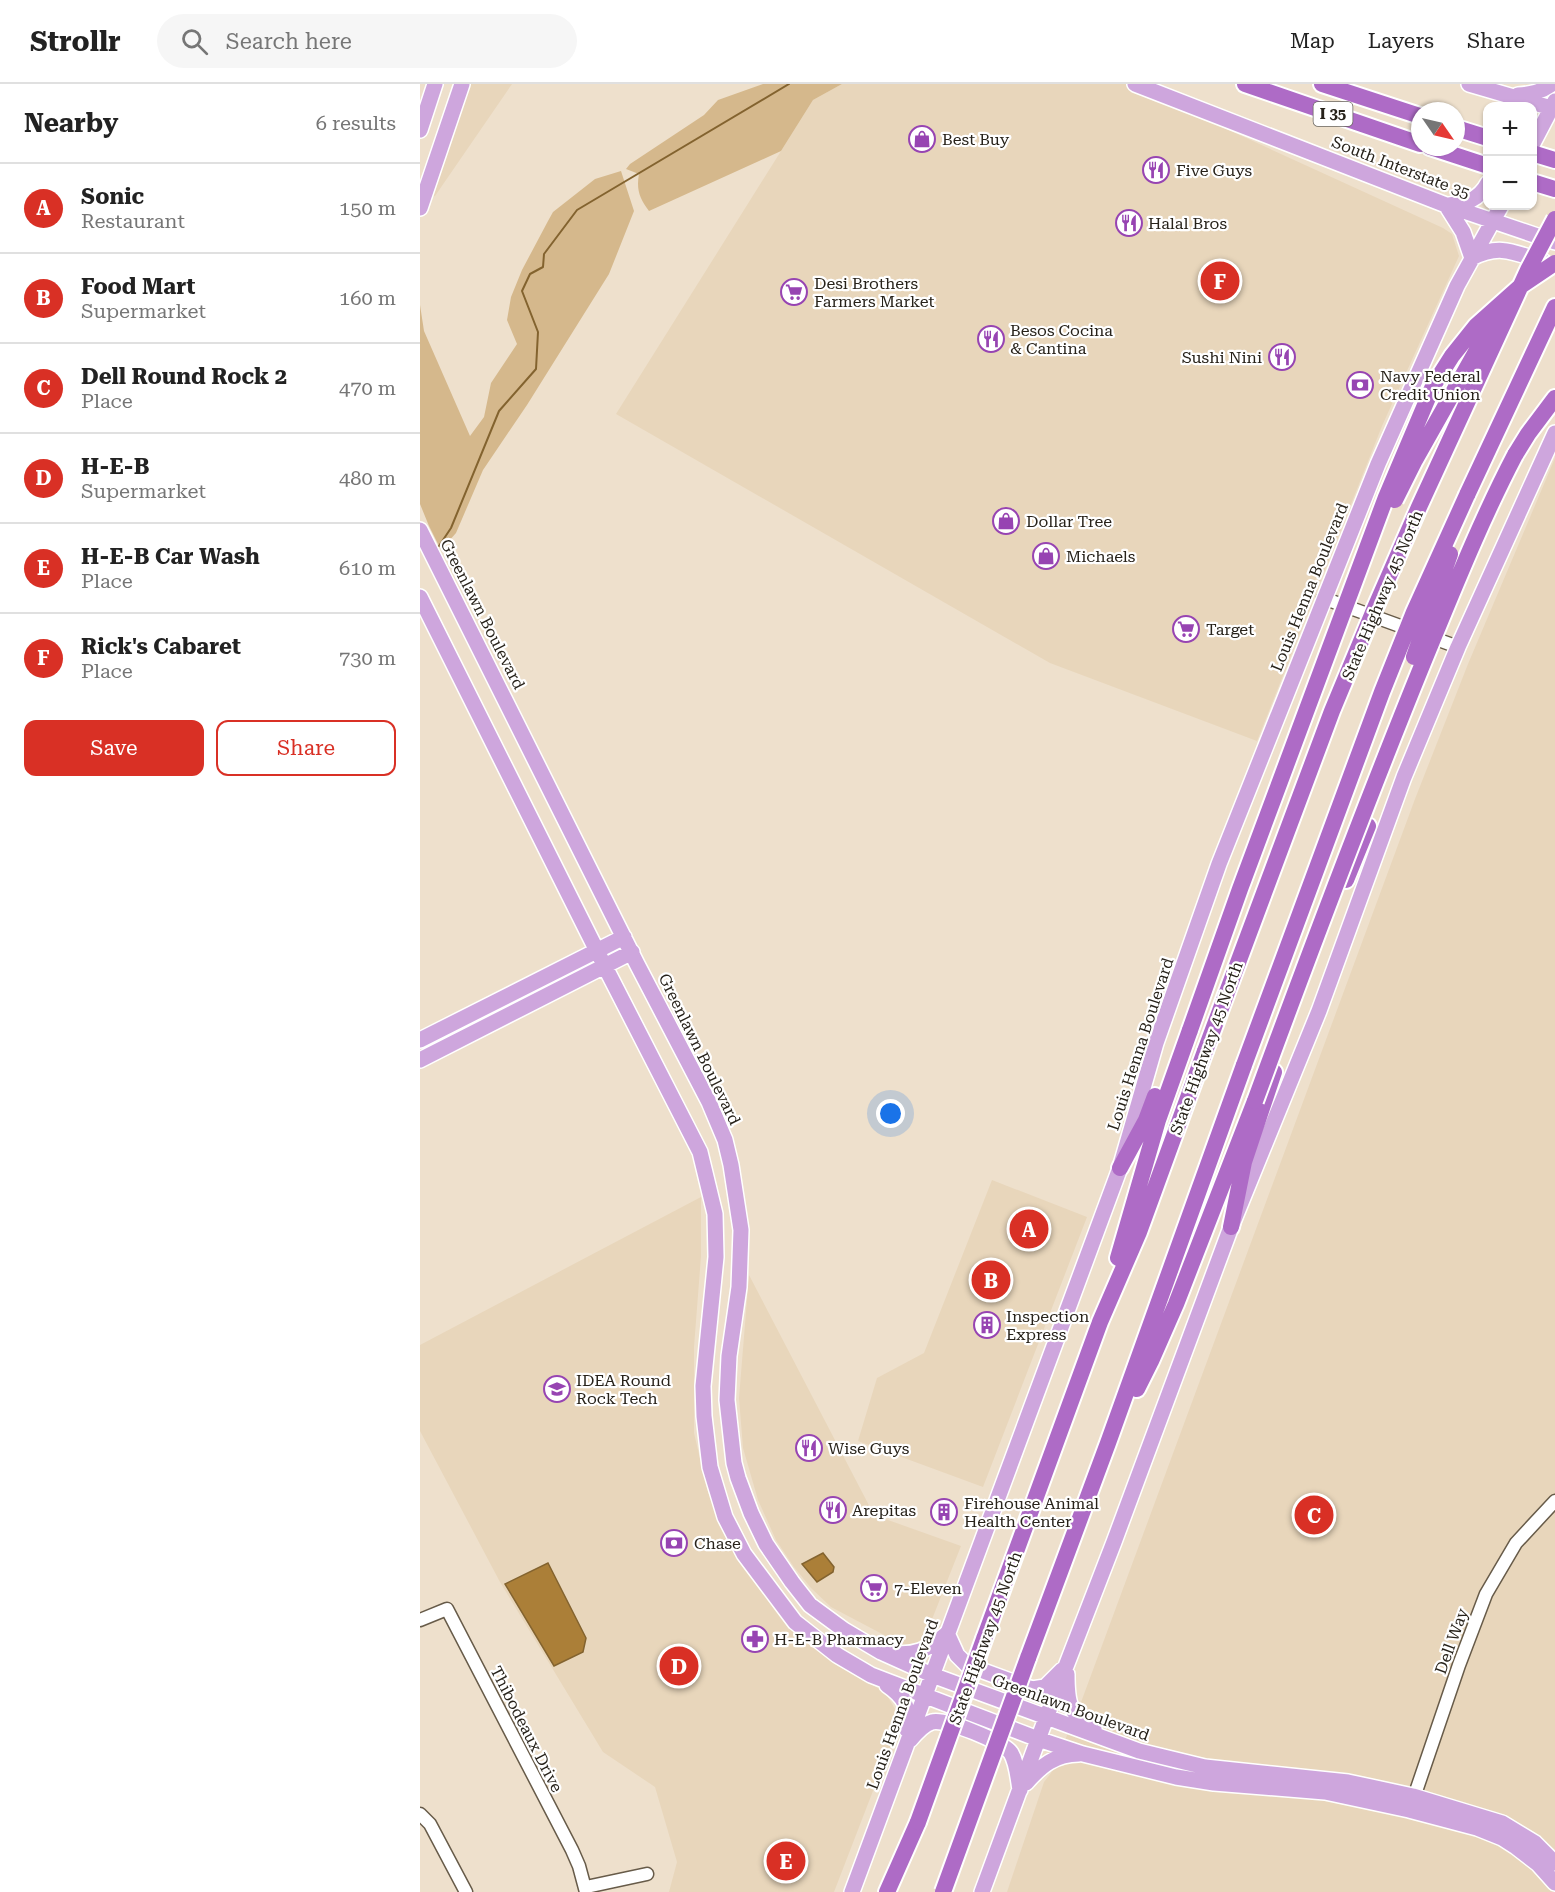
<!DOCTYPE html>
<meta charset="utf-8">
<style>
:root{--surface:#fff;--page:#f6f6f6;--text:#222;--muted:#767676;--line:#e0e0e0;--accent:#d93025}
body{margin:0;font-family:"Roboto Serif",serif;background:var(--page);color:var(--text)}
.controls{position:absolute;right:18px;top:18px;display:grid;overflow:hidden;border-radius:12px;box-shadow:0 2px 4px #0004}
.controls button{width:54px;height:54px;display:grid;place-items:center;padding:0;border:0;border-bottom:2px solid var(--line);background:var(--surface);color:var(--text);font:30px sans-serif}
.compass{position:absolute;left:991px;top:18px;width:54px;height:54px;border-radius:50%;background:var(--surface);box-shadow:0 2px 4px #0004;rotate:124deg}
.you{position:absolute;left:471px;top:1030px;width:21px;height:21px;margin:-15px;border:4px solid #fff;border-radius:50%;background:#1a73e8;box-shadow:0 0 0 9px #1a73e833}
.badge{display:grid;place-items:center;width:39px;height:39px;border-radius:50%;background:var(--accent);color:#fff;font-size:20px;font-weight:700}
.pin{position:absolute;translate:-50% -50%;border:3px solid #fff;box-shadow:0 2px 6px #0006}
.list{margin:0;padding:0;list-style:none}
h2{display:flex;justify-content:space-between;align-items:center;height:78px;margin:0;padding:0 24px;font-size:26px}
h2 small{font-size:20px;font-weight:400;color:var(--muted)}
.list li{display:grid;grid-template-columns:39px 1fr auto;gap:18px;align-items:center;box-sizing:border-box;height:90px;padding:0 24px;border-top:2px solid var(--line)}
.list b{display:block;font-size:22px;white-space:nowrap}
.list p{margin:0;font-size:20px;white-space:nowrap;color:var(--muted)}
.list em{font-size:20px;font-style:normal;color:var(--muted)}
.actions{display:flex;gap:12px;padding:18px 24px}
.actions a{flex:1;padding:14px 0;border:2px solid var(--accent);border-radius:12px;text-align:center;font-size:21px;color:var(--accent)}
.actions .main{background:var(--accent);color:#fff}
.icon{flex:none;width:33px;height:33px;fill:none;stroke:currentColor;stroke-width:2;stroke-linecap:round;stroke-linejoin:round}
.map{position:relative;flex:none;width:1135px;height:1808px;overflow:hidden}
header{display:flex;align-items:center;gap:36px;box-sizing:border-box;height:84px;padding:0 30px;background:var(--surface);border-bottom:2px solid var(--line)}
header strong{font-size:28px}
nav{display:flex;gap:33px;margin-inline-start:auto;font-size:21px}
.search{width:420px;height:54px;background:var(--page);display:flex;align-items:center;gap:15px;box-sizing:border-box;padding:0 21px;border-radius:33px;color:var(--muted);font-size:22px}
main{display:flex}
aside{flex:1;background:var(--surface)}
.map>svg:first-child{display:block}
</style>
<header>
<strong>Strollr</strong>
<div class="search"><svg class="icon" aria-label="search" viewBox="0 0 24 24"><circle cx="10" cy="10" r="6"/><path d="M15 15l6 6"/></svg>Search here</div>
<nav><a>Map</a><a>Layers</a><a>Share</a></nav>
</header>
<main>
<aside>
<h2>Nearby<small>6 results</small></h2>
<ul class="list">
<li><span class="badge">A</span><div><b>Sonic</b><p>Restaurant</p></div><em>150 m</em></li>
<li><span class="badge">B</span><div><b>Food Mart</b><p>Supermarket</p></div><em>160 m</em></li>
<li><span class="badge">C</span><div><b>Dell Round Rock 2</b><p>Place</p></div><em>470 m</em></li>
<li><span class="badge">D</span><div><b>H-E-B</b><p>Supermarket</p></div><em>480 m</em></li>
<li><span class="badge">E</span><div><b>H-E-B Car Wash</b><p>Place</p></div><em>610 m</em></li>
<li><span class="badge">F</span><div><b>Rick's Cabaret</b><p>Place</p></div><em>730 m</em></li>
</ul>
<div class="actions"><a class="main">Save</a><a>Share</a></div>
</aside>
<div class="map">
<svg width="1135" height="1808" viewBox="0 0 1135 1808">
<rect width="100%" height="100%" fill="#eee0cc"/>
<path fill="#e8d6bb" d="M49,0H92L15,112L12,113Z
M422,0H708L1023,144L1032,150L1039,172L962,342L837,657L630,579L196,330L393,16Z
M1135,374V1808H587L624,1698L631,1689L660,1621L995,715L1048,580Z
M572,1096L667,1133L563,1403L438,1357L457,1294L504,1269Z
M281,1113V1172L274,1263V1349L288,1408L326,1486L363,1534L378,1550L415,1580L465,1608L478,1630L473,1655L414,1808H249L257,1778L235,1703L183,1668L80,1498L0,1347V1261Z
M329,1191L454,1431L541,1462L505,1553L493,1561H483L411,1523L391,1504L374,1483L356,1456L338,1416L323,1364L319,1314Z"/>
<path fill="#d5b88c" d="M343,0H422L393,16L361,67L229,127C220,115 216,106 219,90L206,85L210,80L284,31L298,16Z
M201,87L214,127L189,190L107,321L63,386L36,449L21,466L9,442L0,420V221L4,247L50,352L64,333L71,299L97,260L87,236L91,213L102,186L128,137L133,128L175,95Z"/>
<path fill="#ab7f38" stroke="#83632f" stroke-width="1.5" d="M403,1469L414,1483L413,1488L397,1498L382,1480Z
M128,1479L166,1554L163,1568L134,1582L85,1500Z"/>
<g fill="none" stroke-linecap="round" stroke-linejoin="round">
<path stroke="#83632f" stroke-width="2" d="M19,462L31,444L79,327L116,285L118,248L102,207L110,190L123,183L124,170L157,126L369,0"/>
<defs>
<path id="minor" d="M903,514L1038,563
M0,1536L27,1525L152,1766L159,1782L166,1808
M992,1719L1039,1581L1066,1510L1096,1459L1135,1417
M0,1730L10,1740L46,1808
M166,1803L227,1790"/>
<path id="major" d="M715,0L1026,121L1135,158
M1049,0L1135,25
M1098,11C1112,10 1121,8 1132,0
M0,46L15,0
M1112,61L1135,17
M1026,121L1043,148L1052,174
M1029,121C1046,119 1059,116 1068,99
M0,124L42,0
M1052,174C1080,159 1095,169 1124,178
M0,446L217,880L289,1018L305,1056L311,1081L321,1146L319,1203L309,1272L307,1316L314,1379L318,1394L331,1429L346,1460L372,1498L390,1521L424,1546L461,1568L512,1591L719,1667L785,1683L928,1698L993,1712L1082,1739L1115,1759L1135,1779
M0,513L177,867L280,1068L295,1130L296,1173L283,1302L284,1332L290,1383L305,1433L324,1470L375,1538L417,1571L451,1591L618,1655L663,1670L756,1693L794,1699L905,1708L989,1726L1057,1744L1082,1754L1096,1763L1118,1780L1135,1799
M0,956L204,853
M0,976L212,868
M527,1549L537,1571L547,1581L612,1605L625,1603L642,1586
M471,1569C494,1572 508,1566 525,1551
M647,1590C647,1619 648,1628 674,1645
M467,1601C486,1614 489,1623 487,1646
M490,1656C496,1649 504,1640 512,1638C525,1634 584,1658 591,1669C597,1679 598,1694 600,1706
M606,1699C621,1682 635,1670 659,1670
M432,1808L700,1084L736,959L799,780L958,380L1037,202L1081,122
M562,1808L626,1634L694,1458L811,1143L899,927L984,693L1038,563L1135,349"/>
<path id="highway" d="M825,0L1000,60
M902,0L1000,32
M1036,44L1068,54
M1010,63L1068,82
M1112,69L1135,76
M1112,98L1135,105
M1095,371L1108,350L1135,314
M1047,411L1135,223
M926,796L948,742
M700,1084L726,1036L735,1012
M811,1143L824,1078L854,988
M698,1174L738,1036L770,946
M717,1305L731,1277L756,1220L835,1017
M564,1555L680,1238L719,1148L785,967
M608,1574L688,1359L824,981
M467,1808L498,1738"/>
</defs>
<use href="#minor" stroke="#675b49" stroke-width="15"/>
<use href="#major" stroke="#fff" stroke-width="18"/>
<use href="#highway" stroke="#fff" stroke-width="20"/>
<use href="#minor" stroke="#fff" stroke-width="12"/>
<use href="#major" stroke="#cea6dd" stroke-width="15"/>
<use href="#highway" stroke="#ae6bc6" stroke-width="16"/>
<defs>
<path id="highway-bridge" d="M975,416L995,376L1075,234
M994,573L1030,470
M770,946L820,805L966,413L1013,302L1032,272L1056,242L1102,201L1135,179
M785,967L912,627L954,526L999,423L1108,186L1135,135
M824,981L962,608L994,528L1047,411
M835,1017C889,870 944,724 1003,579C1032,509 1060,438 1095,371
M498,1738L564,1555
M523,1808L608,1574"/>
</defs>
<use href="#highway-bridge" stroke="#fff" stroke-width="20" stroke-linecap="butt"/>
<use href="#highway-bridge" stroke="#ae6bc6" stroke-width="16"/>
</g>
<defs>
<symbol id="shop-ring" viewBox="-11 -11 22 22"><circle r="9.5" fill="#fff" stroke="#9744b2" stroke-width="1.5"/><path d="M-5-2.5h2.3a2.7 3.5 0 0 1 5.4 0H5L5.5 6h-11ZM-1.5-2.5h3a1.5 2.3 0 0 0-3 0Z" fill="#9744b2"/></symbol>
<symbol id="restaurant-ring" viewBox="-11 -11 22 22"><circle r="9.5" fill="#fff" stroke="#9744b2" stroke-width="1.5"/><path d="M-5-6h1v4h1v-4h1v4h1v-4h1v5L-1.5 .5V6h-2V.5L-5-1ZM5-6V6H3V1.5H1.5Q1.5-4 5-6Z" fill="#9744b2"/></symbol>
<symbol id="supermarket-ring" viewBox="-11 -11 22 22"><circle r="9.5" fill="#fff" stroke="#9744b2" stroke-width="1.5"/><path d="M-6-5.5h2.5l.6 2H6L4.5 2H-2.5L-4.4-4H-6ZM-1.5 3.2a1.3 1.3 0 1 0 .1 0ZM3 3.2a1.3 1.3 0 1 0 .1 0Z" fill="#9744b2"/></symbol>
<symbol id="bank-ring" viewBox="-11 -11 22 22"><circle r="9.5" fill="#fff" stroke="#9744b2" stroke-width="1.5"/><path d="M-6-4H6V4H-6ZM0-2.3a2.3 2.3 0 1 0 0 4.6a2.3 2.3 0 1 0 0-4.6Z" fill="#9744b2"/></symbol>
<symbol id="building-ring" viewBox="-11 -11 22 22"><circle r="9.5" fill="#fff" stroke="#9744b2" stroke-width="1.5"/><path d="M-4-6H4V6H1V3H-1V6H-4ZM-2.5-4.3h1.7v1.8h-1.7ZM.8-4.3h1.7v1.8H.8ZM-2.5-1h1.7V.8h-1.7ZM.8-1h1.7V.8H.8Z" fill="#9744b2"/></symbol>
<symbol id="school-ring" viewBox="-11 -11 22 22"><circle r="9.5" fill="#fff" stroke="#9744b2" stroke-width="1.5"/><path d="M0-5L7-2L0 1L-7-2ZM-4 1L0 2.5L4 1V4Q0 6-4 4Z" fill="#9744b2"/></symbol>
<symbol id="pharmacy-ring" viewBox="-11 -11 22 22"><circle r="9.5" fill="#fff" stroke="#9744b2" stroke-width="1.5"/><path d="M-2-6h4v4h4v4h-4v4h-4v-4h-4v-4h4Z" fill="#9744b2"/></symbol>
</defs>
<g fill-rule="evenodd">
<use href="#shop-ring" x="487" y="40" width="30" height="30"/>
<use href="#restaurant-ring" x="721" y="71" width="30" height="30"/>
<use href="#restaurant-ring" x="694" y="124" width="30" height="30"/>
<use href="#supermarket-ring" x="359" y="193" width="30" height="30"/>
<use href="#restaurant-ring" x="556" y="240" width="30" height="30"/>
<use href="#restaurant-ring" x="847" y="258" width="30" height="30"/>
<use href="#bank-ring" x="925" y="286" width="30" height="30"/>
<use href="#shop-ring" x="571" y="422" width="30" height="30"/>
<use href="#shop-ring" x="611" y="457" width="30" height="30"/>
<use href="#supermarket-ring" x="751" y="530" width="30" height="30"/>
<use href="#building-ring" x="552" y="1226" width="30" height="30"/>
<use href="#school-ring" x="122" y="1290" width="30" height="30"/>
<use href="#restaurant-ring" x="374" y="1349" width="30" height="30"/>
<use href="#restaurant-ring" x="398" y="1411" width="30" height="30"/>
<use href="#building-ring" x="509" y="1413" width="30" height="30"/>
<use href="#bank-ring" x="239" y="1444" width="30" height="30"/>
<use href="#supermarket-ring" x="439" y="1489" width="30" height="30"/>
<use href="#pharmacy-ring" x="320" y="1540" width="30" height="30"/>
</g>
<g text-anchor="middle" stroke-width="4.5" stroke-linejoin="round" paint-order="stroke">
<rect fill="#fff" stroke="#68645f" stroke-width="1.5" x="893.5" y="18" width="39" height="24" rx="4.5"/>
<g font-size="15" font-weight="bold" fill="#27221a">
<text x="913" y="35">I 35</text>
</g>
<g font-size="16" fill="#27221a" stroke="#fff" text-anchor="start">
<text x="522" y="61">Best Buy</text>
<text x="756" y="92">Five Guys</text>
<text x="728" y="145">Halal Bros</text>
<text x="394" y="205">Desi Brothers<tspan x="394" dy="18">Farmers Market</tspan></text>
<text x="590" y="252">Besos Cocina<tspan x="590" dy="18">&amp; Cantina</tspan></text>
<text x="842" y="279" text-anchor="end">Sushi Nini</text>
<text x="960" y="298">Navy Federal<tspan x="960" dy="18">Credit Union</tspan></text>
<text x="606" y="443">Dollar Tree</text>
<text x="646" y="478">Michaels</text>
<text x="786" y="551">Target</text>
<text x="586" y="1238">Inspection<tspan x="586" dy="18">Express</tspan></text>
<text x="156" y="1302">IDEA Round<tspan x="156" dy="18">Rock Tech</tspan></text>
<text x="408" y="1370">Wise Guys</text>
<text x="544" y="1425">Firehouse Animal<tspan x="544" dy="18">Health Center</tspan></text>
<text x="432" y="1432">Arepitas</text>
<text x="274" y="1465">Chase</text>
<text x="474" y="1510">7-Eleven</text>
<text x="354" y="1561">H-E-B Pharmacy</text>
</g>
<g font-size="16" fill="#27221a" stroke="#fff">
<text transform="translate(981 83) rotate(21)" y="6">South Interstate 35</text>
<text transform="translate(889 503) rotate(-68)" y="6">Louis Henna Boulevard</text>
<text transform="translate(962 511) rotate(-67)" y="6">State Highway 45 North</text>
<text transform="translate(63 530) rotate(63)" y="6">Greenlawn Boulevard</text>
<text transform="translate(720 960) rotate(-72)" y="6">Louis Henna Boulevard</text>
<text transform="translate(786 964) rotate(-70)" y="6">State Highway 45 North</text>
<text transform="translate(280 965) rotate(64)" y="6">Greenlawn Boulevard</text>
<text transform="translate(565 1554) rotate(-70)" y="6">State Highway 45 North</text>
<text transform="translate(1031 1557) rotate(-70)" y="6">Dell Way</text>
<text transform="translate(482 1620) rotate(-70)" y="6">Louis Henna Boulevard</text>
<text transform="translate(651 1623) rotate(20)" y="6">Greenlawn Boulevard</text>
<text transform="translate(107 1645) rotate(63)" y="6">Thibodeaux Drive</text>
</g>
</g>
</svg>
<div class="controls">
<button>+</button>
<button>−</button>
</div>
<svg class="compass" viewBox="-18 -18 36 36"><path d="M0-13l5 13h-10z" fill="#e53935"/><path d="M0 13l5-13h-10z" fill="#767676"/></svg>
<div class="you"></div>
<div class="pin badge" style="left:609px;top:1145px">A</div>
<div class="pin badge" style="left:571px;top:1196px">B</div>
<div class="pin badge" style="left:894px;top:1431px">C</div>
<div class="pin badge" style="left:259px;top:1582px">D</div>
<div class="pin badge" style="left:366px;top:1777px">E</div>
<div class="pin badge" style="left:800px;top:197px">F</div>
</div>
</main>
